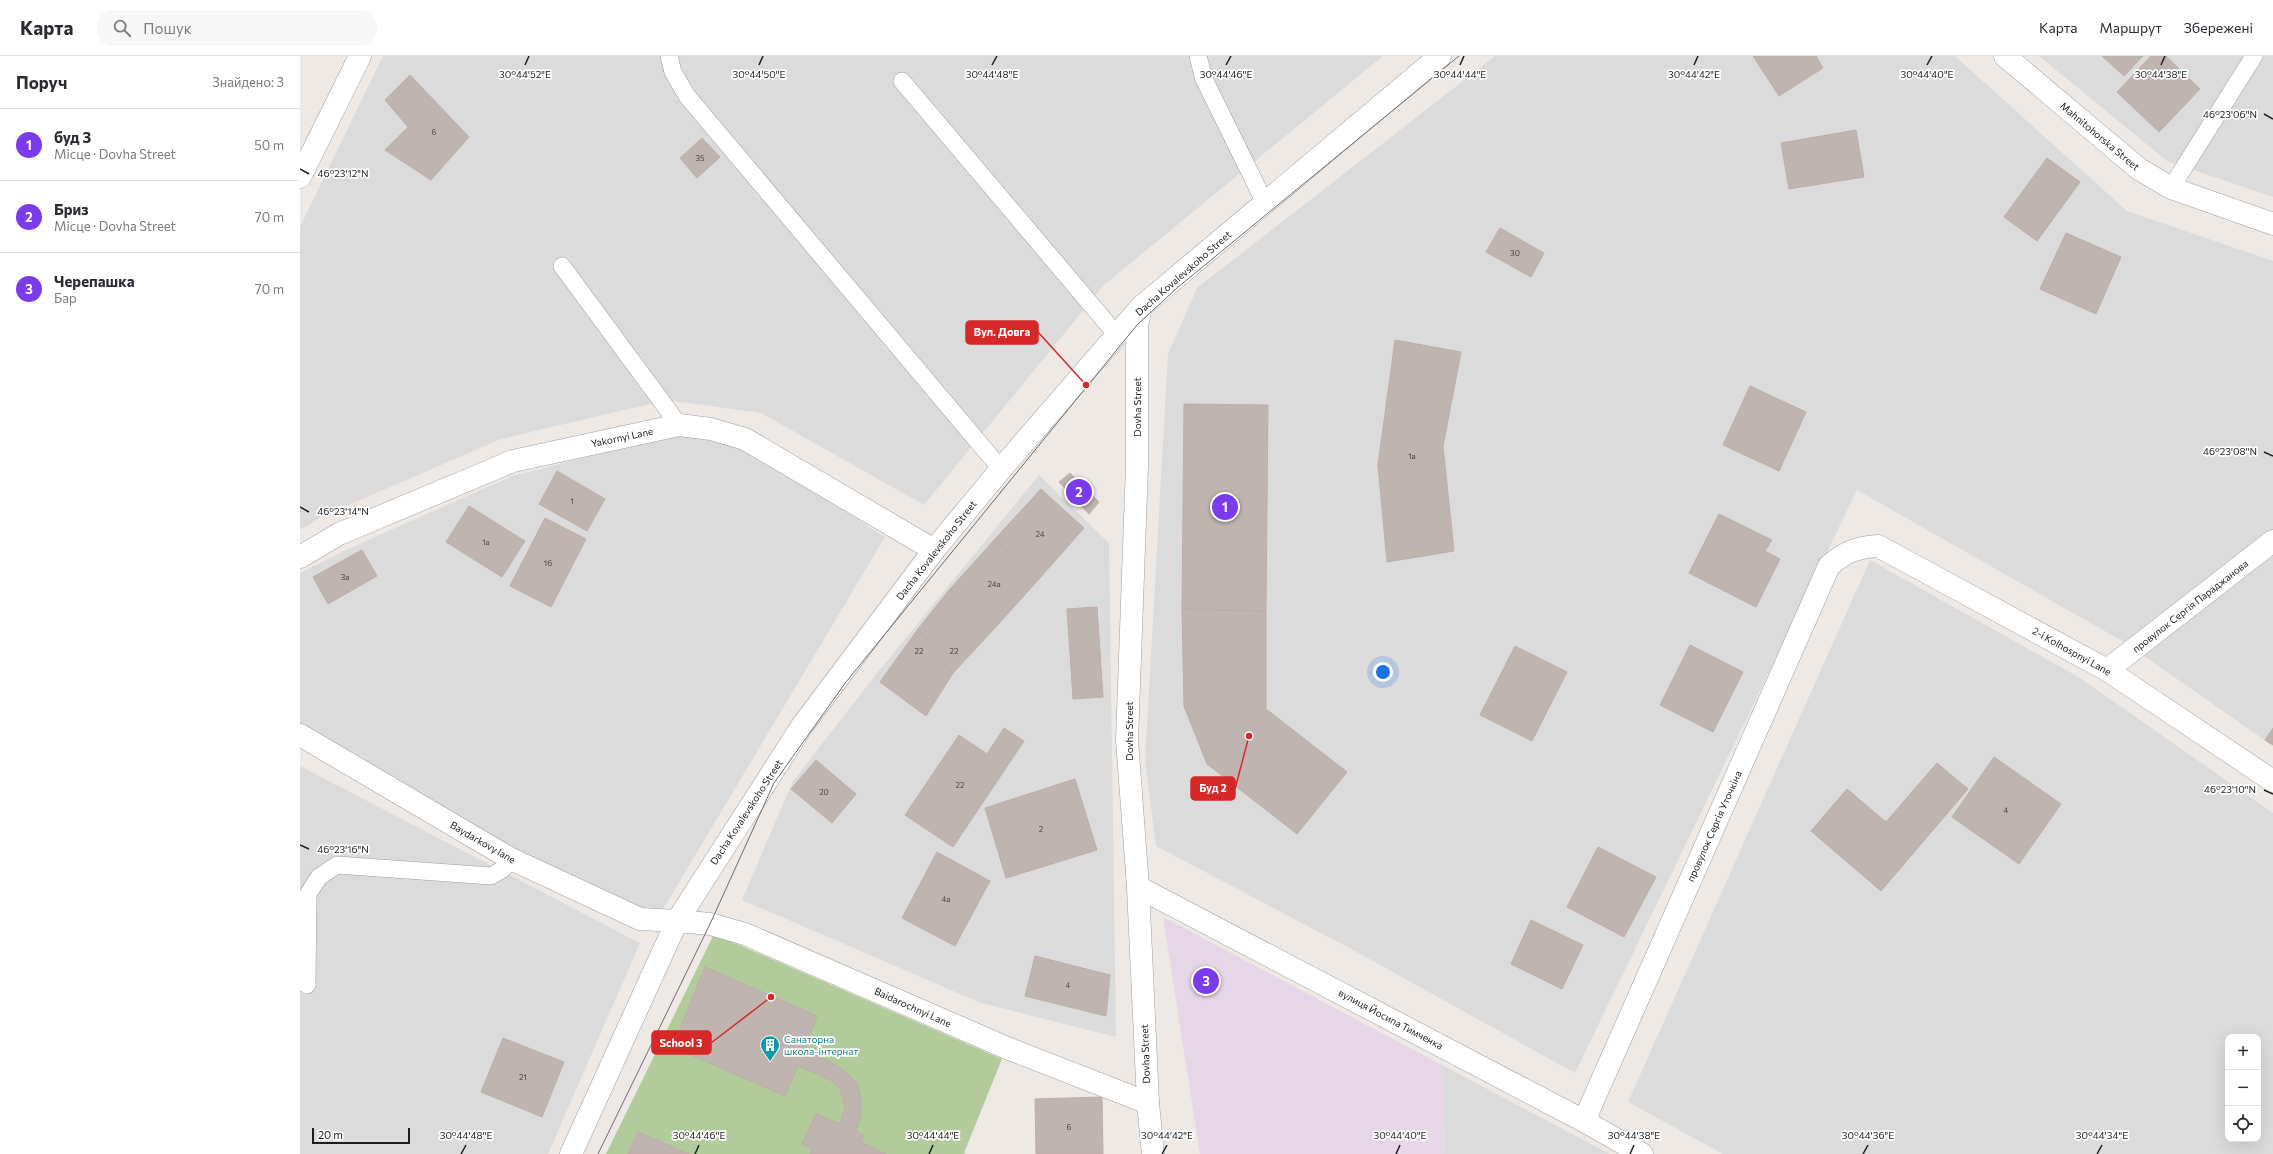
<!DOCTYPE html>
<html lang="uk">
<meta charset="utf-8">
<style>
:root{--surface:#fff;--page:#f7f7f7;--text:#2b2b33;--muted:#7c7c81;--line:#e1e1e2;--accent:#7c3aed}
body{margin:0;font-family:Commissioner,sans-serif;background:var(--page);color:var(--text)}
.controls{position:absolute;right:12px;bottom:12px;display:grid;overflow:hidden;border-radius:8px;box-shadow:0 4px 16px #0002}
.controls button{width:36px;height:36px;display:grid;place-items:center;padding:0;border:0;border-bottom:1px solid var(--line);background:var(--surface);color:var(--text);font:20px sans-serif}
.scale{position:absolute;left:12px;bottom:10px;width:98px;box-sizing:border-box;padding-left:4px;border:2px solid #1e1e1e;border-top:0;font-size:11px;line-height:14px;white-space:nowrap;color:#1e1e1e;-webkit-text-stroke:3px #fff;paint-order:stroke}
.you{position:absolute;left:1083px;top:616px;width:14px;height:14px;margin:-10px;border:3px solid #fff;border-radius:50%;background:#1a73e8;box-shadow:0 0 0 6px #1a73e833}
.badge{display:grid;place-items:center;width:26px;height:26px;border-radius:50%;background:var(--accent);color:#fff;font-size:13px;font-weight:700}
.pin{position:absolute;translate:-50% -50%;border:2px solid #fff;box-shadow:0 1px 4px #0006}
.list{margin:0;padding:0;list-style:none}
h2{display:flex;justify-content:space-between;align-items:center;height:52px;margin:0;padding:0 16px;font-size:17px}
h2 small{font-size:13px;font-weight:400;color:var(--muted)}
.list li{display:grid;grid-template-columns:26px 1fr auto;gap:12px;align-items:center;box-sizing:border-box;height:72px;padding:0 16px;border-top:1px solid var(--line)}
.list b{display:block;font-size:15px;white-space:nowrap}
.list p{margin:0;font-size:13px;white-space:nowrap;color:var(--muted)}
.list em{font-size:13px;font-style:normal;color:var(--muted)}
.icon{flex:none;width:22px;height:22px;fill:none;stroke:currentColor;stroke-width:2;stroke-linecap:round;stroke-linejoin:round}
.map{position:relative;flex:none;width:1973px;height:1098px;overflow:hidden}
header{display:flex;align-items:center;gap:24px;box-sizing:border-box;height:56px;padding:0 20px;background:var(--surface);border-bottom:1px solid var(--line)}
header strong{font-size:19px}
nav{display:flex;gap:22px;margin-inline-start:auto;font-size:14px}
.search{width:280px;height:36px;background:var(--page);display:flex;align-items:center;gap:10px;box-sizing:border-box;padding:0 14px;border-radius:16px;color:var(--muted);font-size:15px}
main{display:flex}
aside{flex:1;background:var(--surface)}
.map>svg:first-child{display:block}
</style>
<header>
<strong>Карта</strong>
<div class="search"><svg class="icon" aria-label="search" viewBox="0 0 24 24"><circle cx="10" cy="10" r="6"/><path d="M15 15l6 6"/></svg>Пошук</div>
<nav><a>Карта</a><a>Маршрут</a><a>Збережені</a></nav>
</header>
<main>
<aside>
<h2>Поруч<small>Знайдено: 3</small></h2>
<ul class="list">
<li><span class="badge">1</span><div><b>буд 3</b><p>Місце · Dovha Street</p></div><em>50 m</em></li>
<li><span class="badge">2</span><div><b>Бриз</b><p>Місце · Dovha Street</p></div><em>70 m</em></li>
<li><span class="badge">3</span><div><b>Черепашка</b><p>Бар</p></div><em>70 m</em></li>
</ul>
</aside>
<div class="map">
<svg width="1973" height="1098" viewBox="0 0 1973 1098">
<rect width="100%" height="100%" fill="#eee9e4"/>
<path fill="#dcdbdb" fill-rule="evenodd" d="M83,0H1083L804,229L624,449L461,357L367,344L201,383L21,461L0,474V171Z
M1195,0H1655L1827,155L1973,205V690L1824,586L1557,434L1275,1017L1053,894L856,790L845,705L868,298L897,232Z
M1739,0H1973V141L1867,105Z
M380,378L437,386L585,481L359,860L266,824L0,669V517L46,494L212,420Z
M739,419L809,487L816,981L681,947L442,844L493,725L578,616Z
M1570,504L1780,622L1973,757V1098H1423L1328,1046ZM1928,981H1958V1083H1928Z
M0,710L340,887L248,1098H0Z
M1142,1009L1310,1098H1145Z"/>
<path fill="#e7d6e7" d="M863,861L1142,1009L1145,1098H900Z"/>
<path fill="#b1cc9a" d="M414,878L702,1003L664,1097L666,1098H306Z"/>
<path fill="#bfb4b0" stroke="#bfada7" d="M1453,0H1516L1523,12L1479,40Z
M1802,0H1843L1824,20Z
M1851,0H1866L1900,33L1859,76L1817,36Z
M110,19L169,81L131,124L85,94L108,71L85,44Z
M1556,74L1564,121L1489,133L1481,87Z
M402,82L420,101L397,122L380,102Z
M1747,102L1780,126L1737,185L1704,161Z
M1200,172L1244,197L1231,221L1186,196Z
M1766,177L1821,201L1796,258L1740,233Z
M1095,284L1161,296L1143,390L1154,495L1087,506L1078,409Z
M1450,330L1506,356L1479,415L1423,389Z
M884,348L968,349L966,555L882,553Z
M257,415L305,443L287,475L239,448Z
M770,417L799,446L789,458L759,426Z
M741,433L784,472L739,523L695,483Z
M169,450L225,485L202,521L146,486Z
M1419,458L1472,484L1465,495L1480,503L1456,551L1389,517Z
M245,462L286,483L251,551L210,530Z
M695,483L739,523L694,573L650,533Z
M62,494L77,520L28,548L13,521Z
M650,533L694,573L653,617L618,573Z
M797,551L803,641L773,643L767,553Z
M882,553L966,555V653L1047,716L997,778L907,708L884,650Z
M618,573L653,617L626,660L580,626Z
M1390,589L1443,616L1413,676L1360,649Z
M1215,590L1267,616L1232,685L1180,659Z
M704,672L724,685L653,791L605,759L659,679L687,698Z
M1973,672V689L1965,684Z
M1694,701L1761,748L1719,808L1652,761Z
M516,704L556,738L532,767L491,733Z
M1637,707L1668,733L1581,835L1511,775L1547,733L1586,766Z
M775,723L797,794L706,822L685,752Z
M1298,791L1356,821L1324,881L1267,851Z
M637,796L690,825L655,890L602,862Z
M1231,864L1283,889L1262,933L1211,908Z
M735,900L810,919L806,960L725,940Z
M405,911L517,960L504,994L525,1003L544,1014L556,1026L561,1041V1059L556,1075L564,1079L561,1086L586,1098H510L512,1093L502,1088L516,1058L540,1068L545,1051L540,1033L532,1025L515,1017L498,1010L485,1040L373,991Z
M203,982L264,1006L242,1061L181,1036Z
M802,1041L803,1098H736L735,1043Z
M338,1076L389,1098H328Z"/>
<g fill="none" stroke-linecap="round" stroke-linejoin="round">
<defs>
<path id="service" d="M369,0L373,16L387,40L701,413
M898,0L904,23L965,147
M602,25L816,278
M1871,132L1954,0
M262,210L379,369
M7,929L8,838L19,821L37,809L191,820L203,813L211,803"/>
<path id="pedestrian" d="M0,501L39,478L213,405L379,369L411,373L445,383L634,494
M0,679L211,803L340,863L377,865"/>
<path id="minor" d="M1705,0L1839,113L1871,132L1973,168
M0,121L60,0
M1807,614L1973,485
M838,831L1284,1065L1342,1098
M377,865L410,868L445,878L707,992L848,1047
M1284,1065L1529,510C1545,496 1557,491 1578,490L1807,614L1973,725
M271,1098L377,865L502,670L634,494L701,413L841,251"/>
<path id="tertiary" d="M853,1098L848,1047L838,831L827,684L837,409V269L841,251L1140,0"/>
</defs>
<use href="#service" stroke="#9f9f9f" stroke-width="18"/>
<use href="#pedestrian" stroke="#9f9f9f" stroke-width="23"/>
<use href="#minor" stroke="#9f9f9f" stroke-width="23"/>
<use href="#tertiary" stroke="#9f9f9f" stroke-width="23"/>
<use href="#service" stroke="#fff" stroke-width="17"/>
<use href="#pedestrian" stroke="#fff" stroke-width="22"/>
<use href="#minor" stroke="#fff" stroke-width="22"/>
<use href="#tertiary" stroke="#fff" stroke-width="22"/>
<path stroke="#6c6c6c" stroke-width="1" d="M298,1098L410,868L474,727L546,626L837,269L877,232L1159,0"/>
</g>
<path fill="none" stroke="#1e1e1e" stroke-width="1.5" d="M225,9L229,0M459,9L463,0M692,9L697,0M926,9L931,0M1160,9L1164,0M1394,9L1398,0M1627,9L1632,0M1861,9L1865,0M1964,58L1973,63M0,113L9,118M1964,396L1973,400M0,451L9,456M1964,734L1973,738M0,789L9,793M161,1098L166,1089M395,1098L399,1089M629,1098L633,1089M862,1098L867,1089M1096,1098L1100,1089M1330,1098L1334,1089M1563,1098L1568,1089M1797,1098L1802,1089"/>
<defs>
<symbol id="building-pin" viewBox="-11 -11 22 30"><path d="M0 17L-7.5 6A9.5 9.5 0 1 1 7.5 6Z" fill="#0f9aa8" stroke="#fff"/><path d="M-4-6H4V6H1V3H-1V6H-4ZM-2.5-4.3h1.7v1.8h-1.7ZM.8-4.3h1.7v1.8H.8ZM-2.5-1h1.7V.8h-1.7ZM.8-1h1.7V.8H.8Z" fill="#fff"/></symbol>
</defs>
<g fill-rule="evenodd">
<use href="#building-pin" x="459" y="978" width="22" height="30"/>
</g>
<g text-anchor="middle" stroke-width="3.5" stroke-linejoin="round" paint-order="stroke">
<g font-size="8" fill="#464442">
<text x="134" y="79">6</text>
<text x="400" y="105">35</text>
<text x="1215" y="200">30</text>
<text x="1112" y="403">1а</text>
<text x="272" y="448">1</text>
<text x="740" y="481">24</text>
<text x="186" y="489">1а</text>
<text x="248" y="510">1б</text>
<text x="45" y="524">3а</text>
<text x="694" y="531">24а</text>
<text x="619" y="598">22</text>
<text x="654" y="598">22</text>
<text x="660" y="732">22</text>
<text x="524" y="739">20</text>
<text x="1706" y="757">4</text>
<text x="741" y="776">2</text>
<text x="646" y="846">4а</text>
<text x="768" y="932">4</text>
<text x="223" y="1024">21</text>
<text x="769" y="1074">6</text>
</g>
<g font-size="10" fill="#1e1e1e" stroke="#fff">
<text transform="translate(1800 80) rotate(40)" y="4">Mahnitohorska Street</text>
<text transform="translate(883 217) rotate(-41)" y="4">Dacha Kovalevskoho Street</text>
<text transform="translate(837 351) rotate(-90)" y="4">Dovha Street</text>
<text transform="translate(322 381) rotate(-12)" y="4">Yakornyi Lane</text>
<text transform="translate(636 494) rotate(-52)" y="4">Dacha Kovalevskoho Street</text>
<text transform="translate(1890 550) rotate(-38)" y="4">провулок Сергія Параджанова</text>
<text transform="translate(1772 595) rotate(29)" y="4">2-i Kolhospnyi Lane</text>
<text transform="translate(829 675) rotate(-90)" y="4">Dovha Street</text>
<text transform="translate(446 756) rotate(-57)" y="4">Dacha Kovalevskoho Street</text>
<text transform="translate(1414 770) rotate(-66)" y="4">провулок Сергія Уточкіна</text>
<text transform="translate(183 786) rotate(30)" y="4">Baydarkovy lane</text>
<text transform="translate(613 951) rotate(24)" y="4">Baidarochnyi Lane</text>
<text transform="translate(1091 963) rotate(28)" y="4">вулиця Йосипа Тимченка</text>
<text transform="translate(845 998) rotate(-92)" y="4">Dovha Street</text>
</g>
<g font-size="10" fill="#0d838f" stroke="#fff" text-anchor="start">
<text x="484" y="987">Санаторна<tspan x="484" dy="12">школа-інтернат</tspan></text>
</g>
</g>
<g font-size="10" text-anchor="middle" fill="#1e1e1e" stroke="#fff" stroke-width="3.5" stroke-linejoin="round" paint-order="stroke">
<text x="225" y="22">30°44'52"E</text>
<text x="459" y="22">30°44'50"E</text>
<text x="692" y="22">30°44'48"E</text>
<text x="926" y="22">30°44'46"E</text>
<text x="1160" y="22">30°44'44"E</text>
<text x="1394" y="22">30°44'42"E</text>
<text x="1627" y="22">30°44'40"E</text>
<text x="1861" y="22">30°44'38"E</text>
<text x="1930" y="62">46°23'06"N</text>
<text x="43" y="121">46°23'12"N</text>
<text x="1930" y="399">46°23'08"N</text>
<text x="43" y="459">46°23'14"N</text>
<text x="1930" y="737">46°23'10"N</text>
<text x="43" y="797">46°23'16"N</text>
<text x="166" y="1083">30°44'48"E</text>
<text x="399" y="1083">30°44'46"E</text>
<text x="633" y="1083">30°44'44"E</text>
<text x="867" y="1083">30°44'42"E</text>
<text x="1100" y="1083">30°44'40"E</text>
<text x="1334" y="1083">30°44'38"E</text>
<text x="1568" y="1083">30°44'36"E</text>
<text x="1802" y="1083">30°44'34"E</text>
</g>
<path fill="none" stroke="#d62828" stroke-width="1.5" d="M786 329L738 276M949 680L935 733M471 941L411 987"/>
<g fill="#d62828" stroke="#fff" stroke-width="1.5">
<circle cx="786" cy="329" r="4"/>
<circle cx="949" cy="680" r="4"/>
<circle cx="471" cy="941" r="4"/>
</g>
<g fill="#d62828" stroke="#d62828" stroke-width="1.5">
<rect x="666" y="265" width="72" height="23" rx="4"/>
<rect x="891" y="721" width="44" height="23" rx="4"/>
<rect x="352" y="975" width="59" height="23" rx="4"/>
</g>
<g font-size="11" text-anchor="middle" font-weight="bold" fill="#fff">
<text x="702" y="280">Вул. Довга</text>
<text x="913" y="736">Буд 2</text>
<text x="381" y="991">School 3</text>
</g>
</svg>
<div class="controls">
<button>+</button>
<button>−</button>
<button><svg class="icon" aria-label="locate" viewBox="0 0 24 24"><circle cx="12" cy="12" r="6"/><path d="M12 2v4M12 18v4M2 12h4M18 12h4"/></svg></button>
</div>
<div class="scale">20 m</div>
<div class="you"></div>
<div class="pin badge" style="left:925px;top:451px">1</div>
<div class="pin badge" style="left:779px;top:436px">2</div>
<div class="pin badge" style="left:906px;top:925px">3</div>
</div>
</main>
